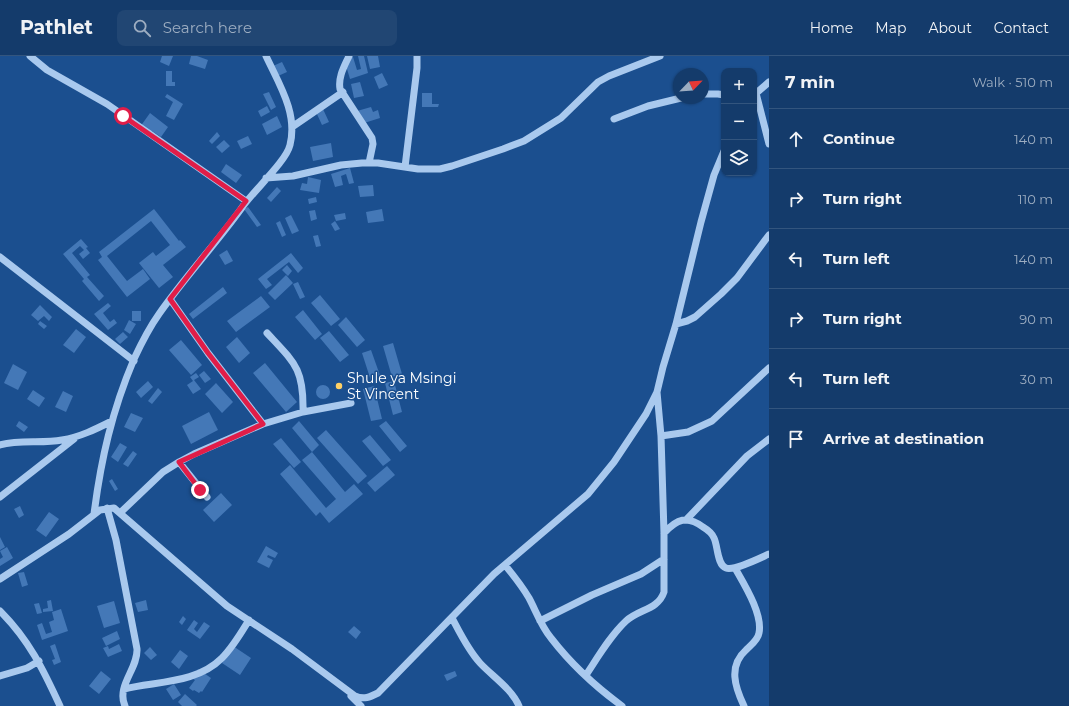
<!DOCTYPE html>
<meta charset="utf-8">
<style>
:root{--surface:#143b6b;--page:#214673;--text:#f1f3f6;--muted:#9dadc1;--line:#33557e}
body{margin:0;font-family:Montserrat,sans-serif;background:var(--page);color:var(--text)}
.controls{position:absolute;right:12px;top:12px;display:grid;overflow:hidden;border-radius:8px;box-shadow:0 1px 3px #0004}
.controls button{width:36px;height:36px;display:grid;place-items:center;padding:0;border:0;border-bottom:1px solid var(--line);background:var(--surface);color:var(--text);font:20px sans-serif}
.compass{position:absolute;left:673px;top:12px;width:36px;height:36px;border-radius:50%;background:var(--surface);box-shadow:0 1px 3px #0004;rotate:65deg}
.stop{position:absolute;width:12px;height:12px;margin:-9px;border:3px solid #e11d48;border-radius:50%;background:#fff}
.stop.end{background:#e11d48;border-color:#fff;box-shadow:0 1px 4px #0008}
.list{margin:0;padding:0;list-style:none}
h2{display:flex;justify-content:space-between;align-items:center;height:52px;margin:0;padding:0 16px;font-size:17px}
h2 small{font-size:13px;font-weight:400;color:var(--muted)}
.list li{display:grid;grid-template-columns:26px 1fr auto;gap:12px;align-items:center;box-sizing:border-box;height:60px;padding:0 16px;border-top:1px solid var(--line)}
.list b{display:block;font-size:15px;white-space:nowrap}
.list em{font-size:13px;font-style:normal;color:var(--muted)}
.icon{flex:none;width:22px;height:22px;fill:none;stroke:currentColor;stroke-width:2;stroke-linecap:round;stroke-linejoin:round}
.map{position:relative;flex:none;width:769px;height:650px;overflow:hidden}
header{display:flex;align-items:center;gap:24px;box-sizing:border-box;height:56px;padding:0 20px;background:var(--surface);border-bottom:1px solid var(--line)}
header strong{font-size:19px}
nav{display:flex;gap:22px;margin-inline-start:auto;font-size:14px}
.search{width:280px;height:36px;background:var(--page);display:flex;align-items:center;gap:10px;box-sizing:border-box;padding:0 14px;border-radius:8px;color:var(--muted);font-size:15px}
main{display:flex}
aside{flex:1;background:var(--surface)}
.map>svg:first-child{display:block}
</style>
<header>
<strong>Pathlet</strong>
<div class="search"><svg class="icon" aria-label="search" viewBox="0 0 24 24"><circle cx="10" cy="10" r="6"/><path d="M15 15l6 6"/></svg>Search here</div>
<nav><a>Home</a><a>Map</a><a>About</a><a>Contact</a></nav>
</header>
<main>
<div class="map">
<svg width="769" height="650" viewBox="0 0 769 650">
<rect width="100%" height="100%" fill="#1b4f8f"/>
<path fill="#4478b7" d="M162,0H173L169,10L160,6Z
M191,0H197L208,4L205,13L189,8Z
M358,0H364L368,17L350,23L344,3L353,1L357,14L361,13Z
M367,0H378L380,11L370,13Z
M282,6L287,16L278,20L273,10Z
M166,15H172V26H175V30H166Z
M382,17L388,29L379,33L374,21Z
M360,26L364,40L354,42L351,28Z
M269,36L276,51L271,54L263,38Z
M422,37H432V48H439L438,51H422Z
M167,38L183,48L174,64L166,60L173,46L165,41Z
M267,50L270,56L261,61L258,55Z
M371,51L373,56L378,54L380,62L361,68L357,55Z
M323,53L329,66L322,69L316,56Z
M150,57L168,71L161,81L152,75L150,78L140,71Z
M277,60L282,71L267,79L262,68Z
M217,76L220,80L212,88L209,85Z
M248,80L252,88L241,93L237,85Z
M224,84L230,90L222,97L216,91Z
M331,87L333,101L313,105L310,91Z
M226,108L242,119L236,127L221,116Z
M350,112L354,127L349,128L346,118L341,120L343,129L335,131L331,118Z
M308,121L321,124L319,137L300,134L302,127L307,128Z
M373,129L374,140L360,141L358,130Z
M277,131L281,135L271,146L267,142Z
M316,141L317,146L309,148L308,143Z
M248,151L261,169L257,171L244,153Z
M154,153L179,185L180,184L186,191L163,209L173,221L159,232L139,207L153,196L156,200L170,189L151,165L107,200L127,225L143,213L150,223L127,241L98,204L102,201L99,196Z
M382,153L384,165L368,167L366,156Z
M315,154L317,163L311,165L309,155Z
M345,157L346,163L336,165L334,159Z
M291,159L299,175L292,178L285,162Z
M280,165L286,179L282,181L276,167Z
M335,165L340,173L335,175L331,168Z
M318,179L321,190L316,191L313,180Z
M81,183L88,191L86,192L90,197L83,203L79,198L84,194L80,190L72,197L90,219L87,221L104,240L99,245L82,225L84,223L63,198Z
M227,194L233,205L225,209L219,199Z
M291,197L303,212L298,217L289,206L267,223L272,229L266,233L258,223Z
M287,209L292,215L288,220L282,214Z
M286,219L293,227L275,244L268,237Z
M298,226L305,241L300,243L293,228Z
M223,231L227,237L193,263L189,258Z
M320,239L340,263L331,270L311,247Z
M261,240L270,251L236,276L227,265Z
M108,247L111,250L103,257L110,266L114,263L117,267L108,274L94,258Z
M40,249L52,261L49,265L44,260L38,265L31,259Z
M303,254L322,278L315,284L295,261Z
M132,255H141V265H132Z
M346,261L365,284L357,291L338,269Z
M129,264L136,268L130,278L124,274Z
M40,265L47,270L44,273L38,268Z
M76,273L86,281L74,297L63,289Z
M329,275L349,299L340,306L320,282Z
M123,276L128,281L120,288L115,283Z
M237,281L250,297L239,307L226,291Z
M181,284L202,309L191,319L169,294Z
M393,287L402,318L392,321L383,290Z
M371,294L382,325L372,328L362,297Z
M265,307L297,346L286,356L253,317Z
M13,308L27,316L18,334L4,327Z
M204,315L211,323L205,327L199,319Z
M196,317L199,321L194,324L201,333L193,338L187,329L193,325L190,321Z
M148,325L153,331L141,342L136,336Z
M394,325L402,356L393,359L385,327Z
M216,327L233,346L222,357L205,338Z
M316 336a7 7 0 1 1 14 0a7 7 0 1 1-14 0Z
M374,330L382,363L371,365L363,333Z
M158,332L162,336L152,348L148,345Z
M33,334L45,342L39,351L27,343Z
M63,335L73,340L66,356L55,351Z
M209,356L218,374L191,388L182,370Z
M131,357L143,362L135,376L124,371Z
M19,365L28,371L24,376L16,370Z
M299,365L319,389L312,396L292,372Z
M386,365L407,390L400,396L379,370Z
M326,374L367,420L358,428L317,382Z
M370,379L391,404L383,410L362,385Z
M281,382L301,406L294,412L273,388Z
M120,387L127,391L118,406L111,401Z
M133,395L137,398L128,411L123,408Z
M312,396L345,436L354,428L363,438L329,467L320,456L316,460L280,418L290,409L326,452L336,443L302,404Z
M387,410L395,419L375,436L367,427Z
M112,423L118,433L115,435L109,425Z
M221,437L232,449L214,466L203,454Z
M20,450L24,459L19,462L14,453Z
M49,456L59,463L46,481L36,474Z
M0,481L5,491L0,494Z
M266,490L278,497L275,502L268,499L267,501L273,504L269,512L257,506Z
M7,491L13,502L0,510V503L3,501L0,495Z
M24,516L28,529L22,531L18,517Z
M51,544L53,555L43,556V553L48,552L47,545Z
M146,544L148,554L138,556L135,547Z
M114,545L120,567L104,572L97,550Z
M39,547L42,557L37,558L34,548Z
M61,553L68,575L42,584L37,569L42,567L46,578L52,576L49,566L54,564L52,556Z
M183,560L186,563L182,569L179,566Z
M194,564L198,567L194,573L197,576L204,566L210,570L200,583L187,574Z
M354,570L361,576L356,583L348,576Z
M117,575L120,583L106,590L102,582Z
M55,588L61,606L54,609L52,604L55,603L50,590Z
M119,588L122,595L108,601L103,592L108,590L109,593Z
M233,590L251,602L240,619L222,607Z
M150,591L157,599L151,604L144,597Z
M180,594L188,600L179,613L171,606Z
M198,613L211,622L202,636L201,635L199,637L194,634L193,635L189,632L195,624L191,622Z
M101,615L111,623L99,638L89,630Z
M455,615L457,620L447,625L444,619Z
M174,628L181,639L173,644L166,633Z
M185,638L197,649L196,650H182L178,646Z"/>
<g fill="none" stroke-linecap="round" stroke-linejoin="round">
<path stroke="#a9c9ee" stroke-width="7" d="M30,0L47,14L107,48L246,145
M349,0C344,11 338,21 340,33L372,82L373,88L369,107
M756,37L769,88
M703,38H718L724,39
M754,39L769,26
M614,63L648,50L681,42
M292,71L343,36
M405,111L417,12V0
M266,122L293,120L341,109L362,107H378L418,113H440L452,110L503,93L524,85L561,62L598,26L609,20L660,0
M0,201L134,305
M170,243L208,297L263,368
M676,268L687,265L695,261L721,238L737,222L769,179
M267,277C295,307 304,313 303,356
M661,380L688,376L712,365L769,312
M0,389C20,383 42,388 62,384C80,381 96,373 112,365
M179,406L207,441
M0,441L74,383
M107,452L116,484L137,593C138,613 116,630 125,650
M120,457L163,416L179,406L194,398L263,368L303,356L351,347
M94,458C101,403 112,355 134,303C141,288 149,272 159,258C184,222 215,189 241,153C252,136 286,106 290,89C298,57 279,28 266,0
M686,464L747,400L769,383
M664,477C677,463 687,459 703,471C708,474 712,477 714,482C718,490 717,509 726,512C734,515 760,502 769,498
M505,509C514,520 522,530 529,542C536,555 541,570 551,582C571,608 596,631 622,650
M735,512C744,528 763,558 759,577C758,584 751,589 746,594C728,610 735,631 744,650
M0,523L69,478L100,454L114,452L227,550L292,593L355,640C364,644 370,641 378,637L494,518L588,438L614,406L646,358L657,336L663,311L676,268L701,166L714,119L724,95
M0,555C29,584 43,613 60,650
M452,562C460,577 468,594 480,607C492,620 512,633 519,650
M540,565L592,539L641,518L664,503
M586,619C598,601 610,580 626,565C639,553 658,554 664,536V477L661,380L657,336
M0,620L27,612L39,605
M124,633C157,625 196,628 222,602C233,591 241,577 249,564
M351,640L361,650"/>
</g>
<g fill="none" stroke-linecap="round" stroke-linejoin="round">
<path stroke="#e11d48" stroke-width="5" d="M123,60L246,145L170,243L208,297L263,368L179,406L200,434"/>
</g>
<circle fill="#ffd166" stroke="#1b4f8f" stroke-width="1.5" cx="339" cy="330" r="4"/>
<g text-anchor="middle" stroke-width="3" stroke-linejoin="round" paint-order="stroke">
<g font-size="14" fill="#fff" stroke="#1b4f8f" text-anchor="start">
<text x="347" y="327">Shule ya Msingi<tspan x="347" dy="16">St Vincent</tspan></text>
</g>
</g>
</svg>
<div class="controls">
<button>+</button>
<button>−</button>
<button><svg class="icon" aria-label="layers" viewBox="0 0 24 24"><path d="M12 4l9 5-9 5-9-5zM3 14l9 5 9-5"/></svg></button>
</div>
<svg class="compass" viewBox="-18 -18 36 36"><path d="M0-13l5 13h-10z" fill="#e53935"/><path d="M0 13l5-13h-10z" fill="#9dadc1"/></svg>
<div class="stop" style="left:123px;top:60px"></div>
<div class="stop end" style="left:200px;top:434px"></div>
</div>
<aside>
<h2>7 min<small>Walk · 510 m</small></h2>
<ul class="list">
<li><svg class="icon" aria-label="ahead" viewBox="0 0 24 24"><path d="M12 20V5M6 11l6-6 6 6"/></svg><div><b>Continue</b></div><em>140 m</em></li>
<li><svg class="icon" aria-label="right" viewBox="0 0 24 24"><path d="M7 20v-9h11M14 6l5 5-5 5"/></svg><div><b>Turn right</b></div><em>110 m</em></li>
<li><svg class="icon" aria-label="left" viewBox="0 0 24 24"><path d="M17 20v-9H6M10 6l-5 5 5 5"/></svg><div><b>Turn left</b></div><em>140 m</em></li>
<li><svg class="icon" aria-label="right" viewBox="0 0 24 24"><path d="M7 20v-9h11M14 6l5 5-5 5"/></svg><div><b>Turn right</b></div><em>90 m</em></li>
<li><svg class="icon" aria-label="left" viewBox="0 0 24 24"><path d="M17 20v-9H6M10 6l-5 5 5 5"/></svg><div><b>Turn left</b></div><em>30 m</em></li>
<li><svg class="icon" aria-label="arrive" viewBox="0 0 24 24"><path d="M6 21V4h12l-3 4 3 4H6"/></svg><div><b>Arrive at destination</b></div></li>
</ul>
</aside>
</main>
